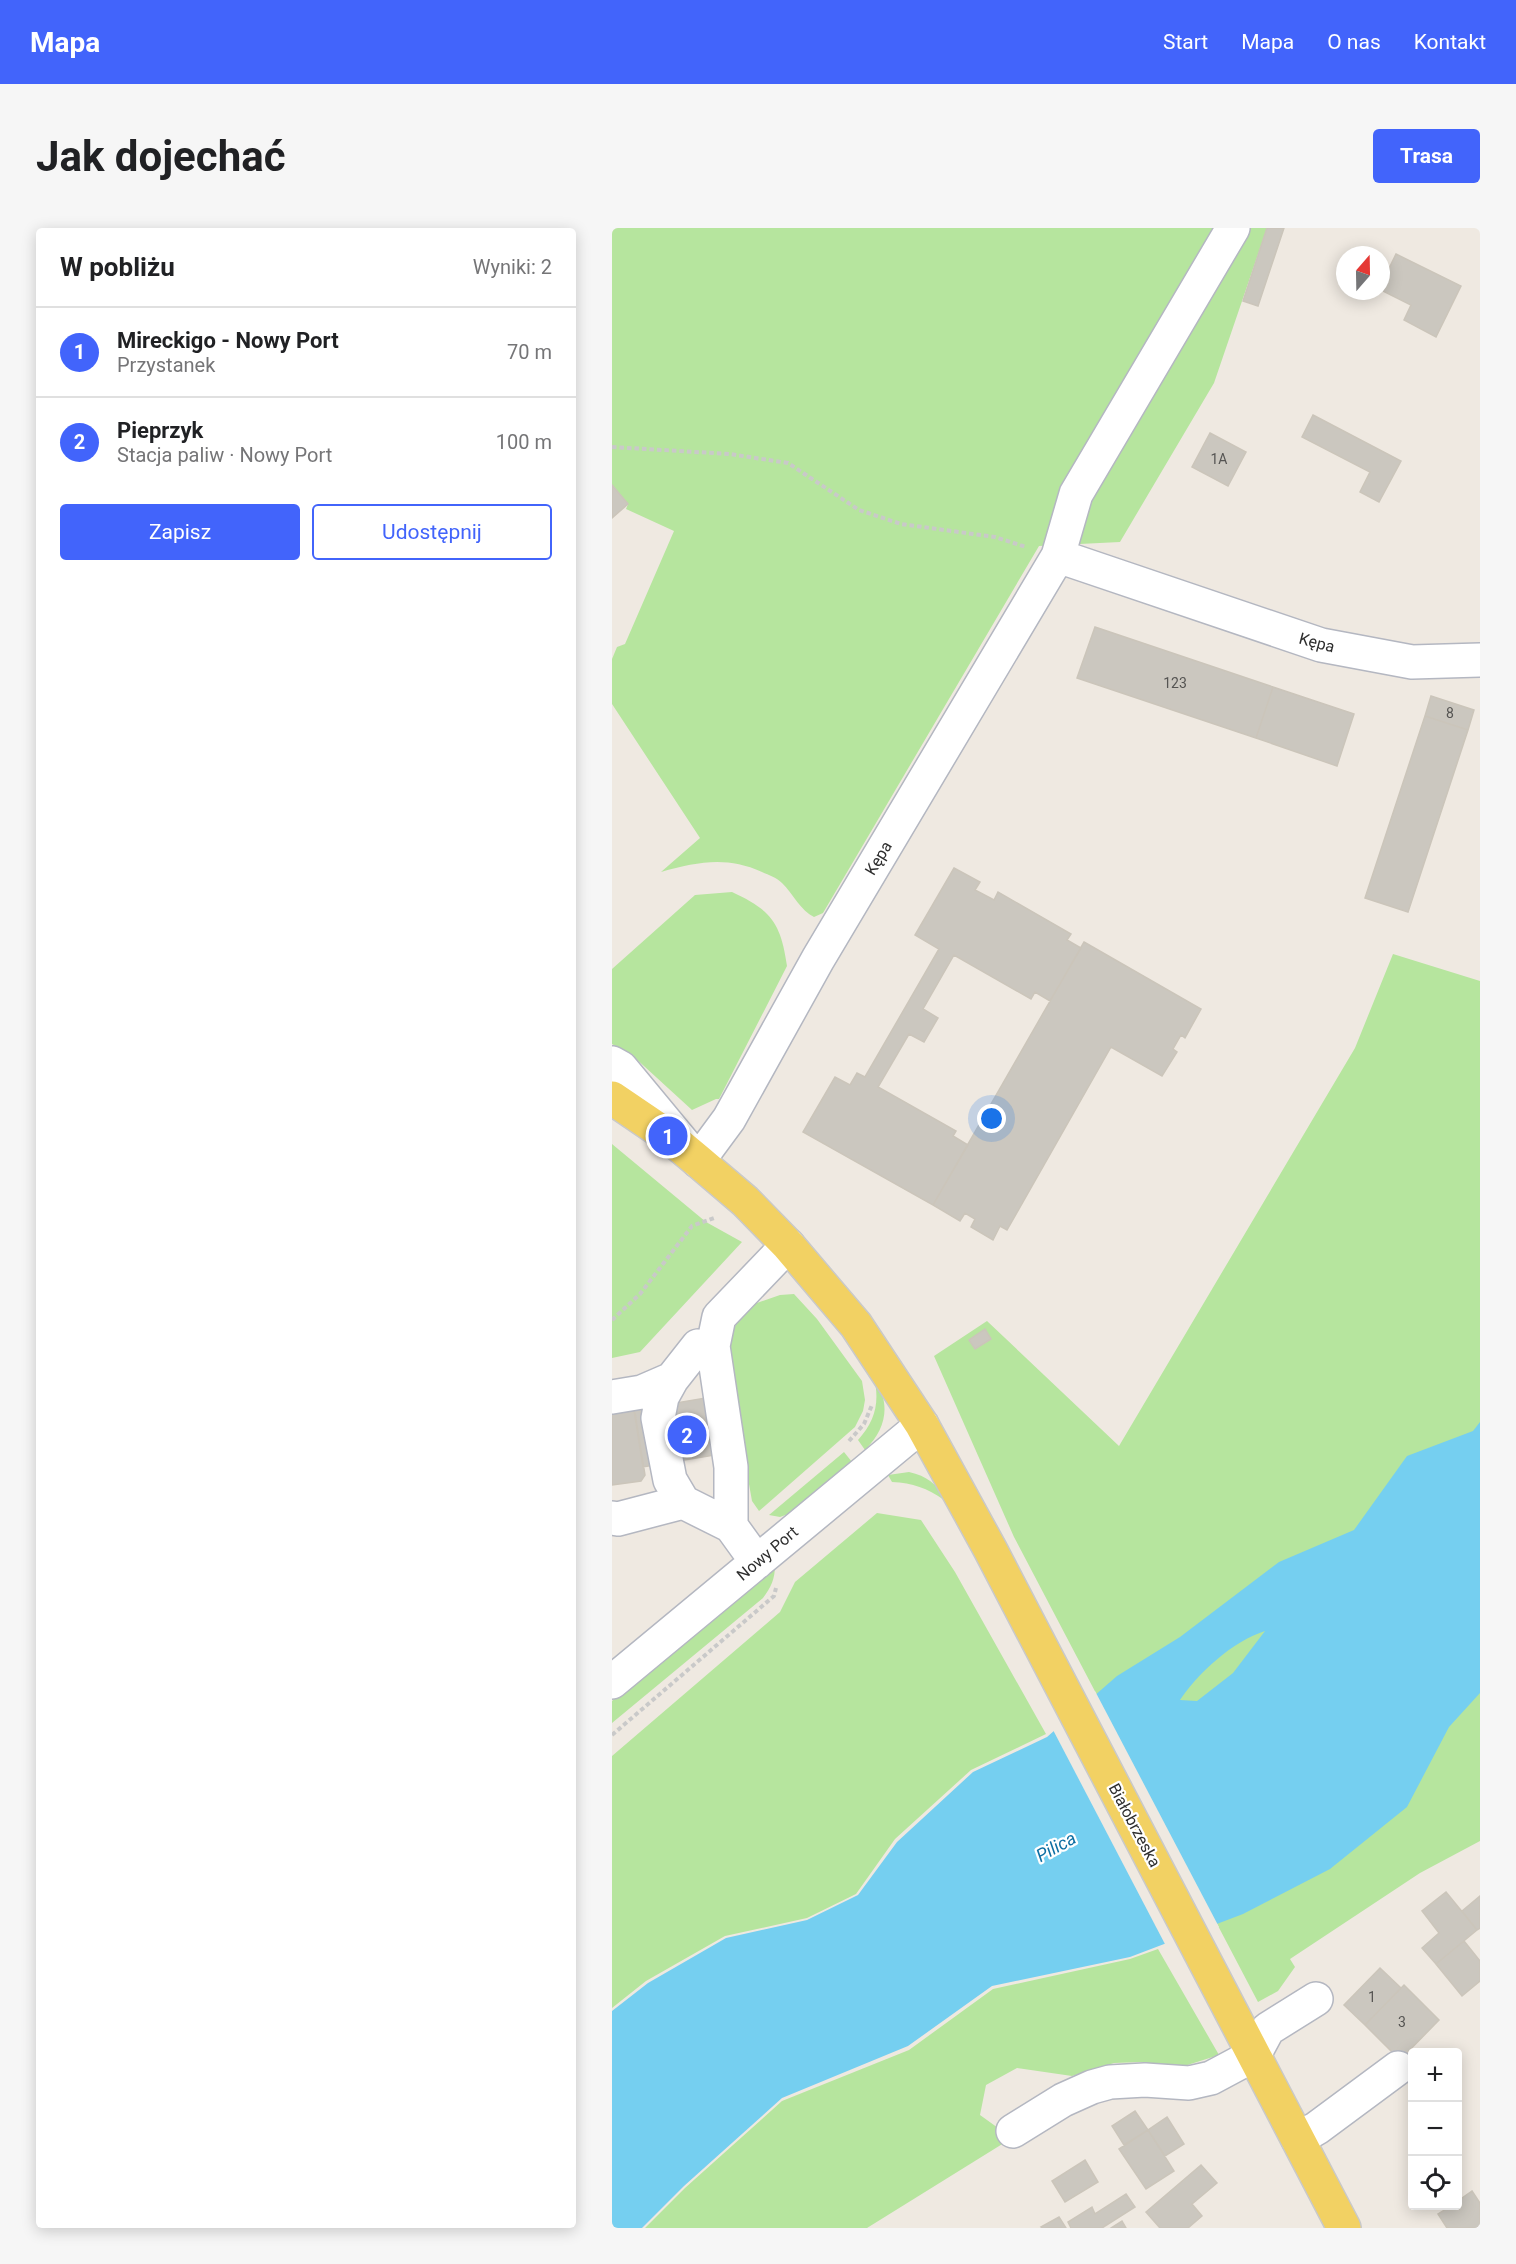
<!DOCTYPE html>
<html lang="pl">
<meta charset="utf-8">
<style>
:root{--surface:#fff;--page:#f6f6f6;--text:#202124;--muted:#757577;--line:#e0e0e0;--accent:#4264fb}
body{margin:0;font-family:Roboto,sans-serif;background:var(--page);color:var(--text)}
.controls{position:absolute;right:18px;bottom:18px;display:grid;overflow:hidden;border-radius:6px;box-shadow:0 3px 15px #0003}
.controls button{width:54px;height:54px;display:grid;place-items:center;padding:0;border:0;border-bottom:2px solid var(--line);background:var(--surface);color:var(--text);font:30px sans-serif}
.compass{position:absolute;left:724px;top:18px;width:54px;height:54px;border-radius:50%;background:var(--surface);box-shadow:0 3px 15px #0003;rotate:20deg}
.you{position:absolute;left:380px;top:891px;width:21px;height:21px;margin:-15px;border:4px solid #fff;border-radius:50%;background:#1a73e8;box-shadow:0 0 0 9px #1a73e833}
.badge{display:grid;place-items:center;width:39px;height:39px;border-radius:50%;background:var(--accent);color:#fff;font-size:20px;font-weight:700}
.pin{position:absolute;translate:-50% -50%;border:3px solid #fff;box-shadow:0 2px 6px #0006}
.list{margin:0;padding:0;list-style:none}
h2{display:flex;justify-content:space-between;align-items:center;height:78px;margin:0;padding:0 24px;font-size:26px}
h2 small{font-size:20px;font-weight:400;color:var(--muted)}
.list li{display:grid;grid-template-columns:39px 1fr auto;gap:18px;align-items:center;box-sizing:border-box;height:90px;padding:0 24px;border-top:2px solid var(--line)}
.list b{display:block;font-size:22px;white-space:nowrap}
.list p{margin:0;font-size:20px;white-space:nowrap;color:var(--muted)}
.list em{font-size:20px;font-style:normal;color:var(--muted)}
.actions{display:flex;gap:12px;padding:18px 24px}
.actions a{flex:1;padding:14px 0;border:2px solid var(--accent);border-radius:6px;text-align:center;font-size:21px;color:var(--accent)}
.actions .main{background:var(--accent);color:#fff}
.icon{flex:none;width:33px;height:33px;fill:none;stroke:currentColor;stroke-width:2;stroke-linecap:round;stroke-linejoin:round}
.map{position:relative;flex:none;width:868px;height:2000px;overflow:hidden;border-radius:6px}
header{display:flex;align-items:center;gap:36px;box-sizing:border-box;height:84px;padding:0 30px;background:var(--accent);color:#fff}
header strong{font-size:28px}
nav{display:flex;gap:33px;margin-inline-start:auto;font-size:21px}
.intro{display:flex;align-items:center;justify-content:space-between;box-sizing:border-box;height:144px;padding:0 36px}
h1{margin:0;font-size:42px}
.button{padding:15px 27px;border-radius:6px;background:var(--accent);color:#fff;font-size:21px;font-weight:700}
main{display:flex;gap:36px;padding:0 36px}
aside{flex:1;background:var(--surface);border-radius:6px;box-shadow:0 3px 15px #0003}
.map>svg:first-child{display:block}
</style>
<header>
<strong>Mapa</strong>
<nav><a>Start</a><a>Mapa</a><a>O nas</a><a>Kontakt</a></nav>
</header>
<div class="intro"><h1>Jak dojechać</h1><a class="button">Trasa</a></div>
<main>
<aside>
<h2>W pobliżu<small>Wyniki: 2</small></h2>
<ul class="list">
<li><span class="badge">1</span><div><b>Mireckigo - Nowy Port</b><p>Przystanek</p></div><em>70 m</em></li>
<li><span class="badge">2</span><div><b>Pieprzyk</b><p>Stacja paliw · Nowy Port</p></div><em>100 m</em></li>
</ul>
<div class="actions"><a class="main">Zapisz</a><a>Udostępnij</a></div>
</aside>
<div class="map">
<svg width="868" height="2000" viewBox="0 0 868 2000">
<rect width="100%" height="100%" fill="#efe9e1"/>
<path fill="#b6e59e" d="M0,0H655L602,155L508,314L427,318L211,685L202,689C189,683 181,666 170,655C165,650 157,647 150,644C114,628 86,634 49,644L88,610L0,476V431L5,419L13,416L62,303L14,281L16,276L0,257Z
M120,664C159,682 169,695 175,738L107,871H104L80,882L21,828L0,816V741L83,667Z
M781,726L868,753V1613L808,1645L678,1731L683,1739L666,1763L646,1774L402,1309L322,1128L375,1093L507,1218L743,820Z
M0,916L94,994L130,1014L28,1124L0,1130Z
M182,1066L205,1091L250,1153L253,1172L251,1183L243,1199L147,1283L140,1273L118,1149L119,1108L125,1094L139,1077L168,1067Z
M262,1149C279,1176 275,1200 253,1222L246,1212C263,1193 268,1175 262,1149Z
M232,1224L240,1234L179,1285L168,1289L157,1287Z
M297,1244C315,1248 325,1256 334,1272H332C315,1260 301,1255 280,1254L276,1247Z
M265,1285L309,1292L343,1344L434,1506L359,1542L283,1611L244,1666L195,1690L113,1708L34,1753L0,1780V1528L168,1384L183,1354Z
M163,1337C163,1351 159,1359 151,1370L0,1495V1473Z
M546,1721L607,1827L566,1840L529,1834L502,1835L460,1848L405,1840L374,1857L368,1887L400,1910L255,2000H33L73,1960L170,1873L297,1822L381,1761L518,1731Z"/>
<path fill="#75cff0" fill-rule="evenodd" d="M868,1194V1465L837,1499L795,1579L718,1641L631,1686L518,1729L380,1758L296,1818L170,1870L72,1958L30,2000H0V1783L36,1755L114,1710L195,1692L246,1667L285,1614L361,1544L435,1509L505,1448L568,1409L667,1334L742,1302L795,1228L861,1203ZM653,1403L621,1445L585,1473L568,1472C586,1445 621,1413 653,1403Z"/>
<path fill="#efe9e1" d="M483,1463L607,1699L554,1718L440,1500Z"/>
<path fill="#cbc7bf" stroke="#cbc5ba" stroke-width="1.5" d="M655,0H672L646,78L631,73Z
M784,26L849,58L824,109L792,92L799,77L769,62V57Z
M701,187L789,233L767,274L748,264L758,244L690,209Z
M598,205L634,224L616,258L580,239Z
M0,257L16,276L0,290Z
M483,399L661,459L644,510L465,450Z
M661,459L742,486L725,538L644,510Z
M819,468L862,482L856,502L813,488Z
M813,488L856,502L796,684L753,670Z
M342,640L368,654L363,662L382,672L386,664L459,706L455,712L469,720L438,773L423,764L419,771L342,727L311,781L326,790L312,814L297,806L266,859L344,903L341,908L356,917L321,977L191,904L223,849L238,857L245,845L253,849L327,721L303,707Z
M472,714L589,781L573,810L569,807L561,821L565,824L550,848L499,819L395,1002L388,998L381,1012L359,999L363,991L353,985L348,993L321,977Z
M373,1101L379,1111L363,1121L357,1112Z
M123,1165L133,1222L31,1239L22,1182Z
M17,1181L23,1185L33,1247L29,1253L0,1257V1183Z
M834,1664L865,1702L824,1736L810,1720L827,1705L810,1683Z
M868,1668V1700L865,1702L850,1683Z
M852,1713L868,1733V1753L850,1768L824,1736Z
M768,1740L789,1760L753,1797L732,1777Z
M792,1757L827,1792L788,1832L753,1797Z
M523,1883L536,1902L512,1917L500,1898Z
M555,1889L572,1916L553,1928L536,1902Z
M536,1902L562,1943L534,1961L507,1921Z
M473,1932L486,1954L453,1974L440,1953Z
M589,1937L605,1955L580,1976L590,1988L576,2000H548L534,1984Z
M860,1963L868,1975V2000H835L826,1986L839,1978H846V1973Z
M514,1966L523,1979L490,2000H459L456,1994L480,1979L483,1986Z
M447,1989L454,2000H430L429,1999Z
M510,1993L514,2000H499Z"/>
<g fill="none" stroke-linecap="round" stroke-linejoin="round">
<defs>
<path id="minor" d="M446,328L709,417L800,434L868,432
M0,835L9,840L86,933L117,891L206,731L446,328L464,266L621,0
M86,1118L60,1151L50,1169L46,1190L58,1252L71,1274L119,1298
M0,1169L30,1164L60,1151
M0,1290L6,1291L71,1274
M145,1334L119,1298V1239L101,1118L107,1089L176,1017
M0,1454L310,1197
M401,1903L451,1872L480,1859L498,1854L533,1852L577,1855L599,1850L642,1827L656,1801L704,1771
M686,1911L705,1900L786,1840"/>
<path id="major" d="M0,870L56,908L86,933L133,973L176,1017L244,1097L310,1197L378,1321L732,2000"/>
</defs>
<use href="#minor" stroke="#b4b7c1" stroke-width="36"/>
<use href="#major" stroke="#c9c9c9" stroke-width="36"/>
<path stroke="#c9c9c9" stroke-width="4" stroke-dasharray="4.5 3" stroke-linecap="butt" d="M0,219L118,226L176,235L247,282L289,296L383,309L414,319
M0,1092L28,1066L80,998L102,990
M237,1213L252,1196L260,1177
M0,1507L162,1368L164,1360"/>
<use href="#minor" stroke="#fff" stroke-width="33"/>
<use href="#major" stroke="#f2d163" stroke-width="33"/>
</g>
<g text-anchor="middle" stroke-width="4.5" stroke-linejoin="round" paint-order="stroke">
<g font-size="14" fill="#555452">
<text x="607" y="236">1A</text>
<text x="563" y="460">123</text>
<text x="838" y="490">8</text>
<text x="760" y="1774">1</text>
<text x="790" y="1799">3</text>
</g>
<g font-size="16" fill="#2e2e2e" stroke="#fff">
<text transform="translate(705 414) rotate(15)" y="6">Kępa</text>
<text transform="translate(266 630) rotate(-59)" y="6">Kępa</text>
<text transform="translate(155 1325) rotate(-40)" y="6">Nowy Port</text>
<text transform="translate(523 1597) rotate(62)" y="6">Białobrzeska</text>
</g>
<g font-size="18" font-style="italic" fill="#0d6fa3" stroke="#fff">
<text transform="translate(444 1619) rotate(-29)" y="6">Pilica</text>
</g>
</g>
</svg>
<div class="controls">
<button>+</button>
<button>−</button>
<button><svg class="icon" aria-label="locate" viewBox="0 0 24 24"><circle cx="12" cy="12" r="6"/><path d="M12 2v4M12 18v4M2 12h4M18 12h4"/></svg></button>
</div>
<svg class="compass" viewBox="-18 -18 36 36"><path d="M0-13l5 13h-10z" fill="#e53935"/><path d="M0 13l5-13h-10z" fill="#757577"/></svg>
<div class="you"></div>
<div class="pin badge" style="left:56px;top:908px">1</div>
<div class="pin badge" style="left:75px;top:1207px">2</div>
</div>
</main>
